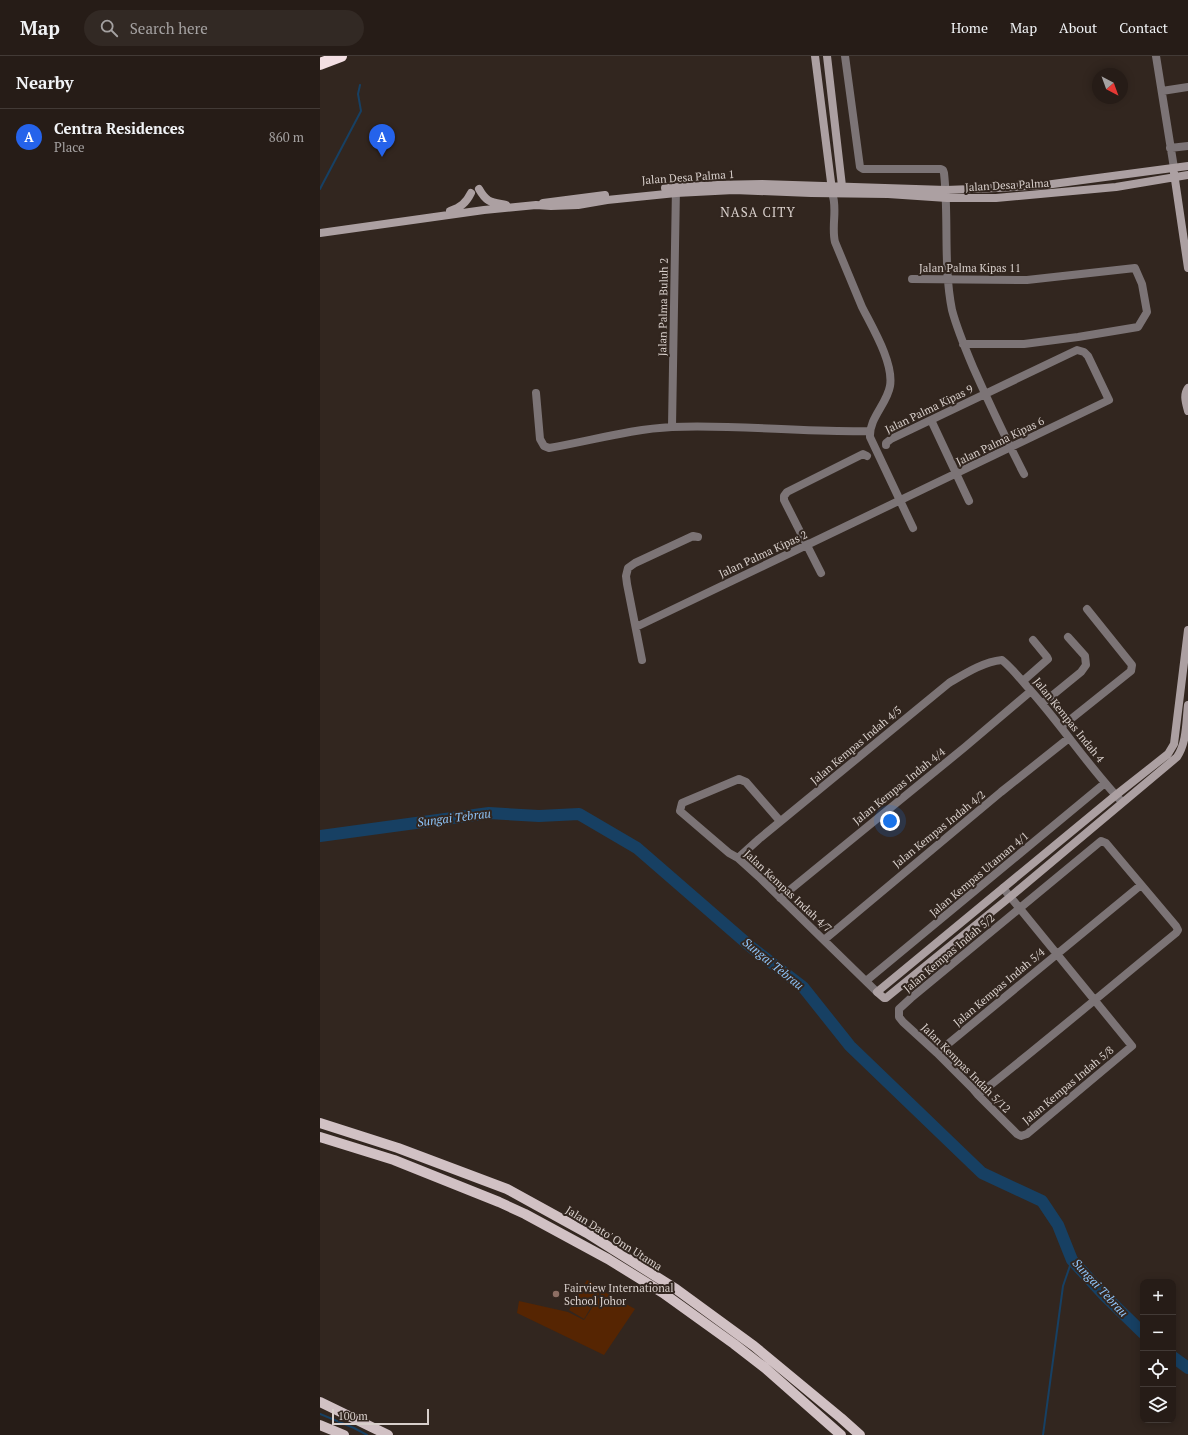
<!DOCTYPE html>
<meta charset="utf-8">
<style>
:root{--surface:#261c17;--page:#322924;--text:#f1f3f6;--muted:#a4a1a1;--line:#423a36;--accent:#2563eb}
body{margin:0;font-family:"PT Serif",serif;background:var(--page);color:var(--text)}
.controls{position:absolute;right:12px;bottom:12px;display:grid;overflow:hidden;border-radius:8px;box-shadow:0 2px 10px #0003}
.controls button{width:36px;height:36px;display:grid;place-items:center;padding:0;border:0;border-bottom:1px solid var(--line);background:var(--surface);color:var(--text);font:20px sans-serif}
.compass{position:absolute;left:772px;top:12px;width:36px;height:36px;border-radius:50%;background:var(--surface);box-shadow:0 2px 10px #0003;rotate:139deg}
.scale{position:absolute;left:12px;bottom:10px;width:97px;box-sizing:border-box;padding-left:4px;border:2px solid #d8cfcb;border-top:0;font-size:11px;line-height:14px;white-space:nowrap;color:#d8cfcb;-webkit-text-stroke:3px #32261f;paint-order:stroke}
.you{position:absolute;left:570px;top:765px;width:14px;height:14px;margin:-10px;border:3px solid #fff;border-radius:50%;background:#1a73e8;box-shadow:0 0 0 6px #1a73e833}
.badge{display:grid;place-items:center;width:26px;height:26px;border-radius:50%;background:var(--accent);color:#fff;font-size:13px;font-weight:700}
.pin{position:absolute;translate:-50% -33px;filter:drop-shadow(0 1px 2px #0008)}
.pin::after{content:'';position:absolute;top:21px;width:14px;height:12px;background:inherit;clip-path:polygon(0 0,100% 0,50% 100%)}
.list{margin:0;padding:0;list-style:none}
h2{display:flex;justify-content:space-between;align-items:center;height:52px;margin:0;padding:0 16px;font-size:17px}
h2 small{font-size:13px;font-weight:400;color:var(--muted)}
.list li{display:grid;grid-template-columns:26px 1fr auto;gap:12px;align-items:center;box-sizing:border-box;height:56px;padding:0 16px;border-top:1px solid var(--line)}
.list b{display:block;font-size:15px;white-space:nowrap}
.list p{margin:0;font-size:13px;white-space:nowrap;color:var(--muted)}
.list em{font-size:13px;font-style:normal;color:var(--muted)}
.icon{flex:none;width:22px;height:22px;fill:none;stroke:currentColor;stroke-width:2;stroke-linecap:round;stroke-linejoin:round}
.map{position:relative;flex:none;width:868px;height:1379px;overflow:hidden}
header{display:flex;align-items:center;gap:24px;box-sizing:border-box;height:56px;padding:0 20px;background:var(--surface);border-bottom:1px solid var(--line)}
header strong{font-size:19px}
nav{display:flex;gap:22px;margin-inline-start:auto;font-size:14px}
.search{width:280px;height:36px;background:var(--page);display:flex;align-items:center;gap:10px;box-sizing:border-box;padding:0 14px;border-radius:22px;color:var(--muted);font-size:15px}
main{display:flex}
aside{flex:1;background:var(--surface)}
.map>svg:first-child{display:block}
</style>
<header>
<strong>Map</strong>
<div class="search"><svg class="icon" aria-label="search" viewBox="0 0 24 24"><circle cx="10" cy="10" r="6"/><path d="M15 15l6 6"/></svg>Search here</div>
<nav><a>Home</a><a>Map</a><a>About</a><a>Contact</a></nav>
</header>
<main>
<aside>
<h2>Nearby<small></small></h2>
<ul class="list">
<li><span class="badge">A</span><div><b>Centra Residences</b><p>Place</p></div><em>860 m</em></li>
</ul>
</aside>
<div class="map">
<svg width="868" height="1379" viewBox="0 0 868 1379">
<rect width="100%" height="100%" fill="#32261f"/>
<path fill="#562502" d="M267,1224L282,1233L264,1263L249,1254Z
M283,1235L315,1253L284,1299L197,1257L199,1245L248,1256L264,1264Z"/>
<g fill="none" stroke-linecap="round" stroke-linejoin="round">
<path stroke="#174063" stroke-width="2" d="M0,133L41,55L38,38L40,29
M0,1358L34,1372L47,1379
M723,1379L743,1230L752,1204"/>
<path stroke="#174063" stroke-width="12" d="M0,780L169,757L219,760L259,758L317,792L431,891L483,931L530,990L662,1117L722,1145L738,1169L752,1204L784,1239L823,1277
M853,1301L868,1312"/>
<path stroke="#7c7476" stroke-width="8" d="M525,0L540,111L543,113H621L623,114L624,117C629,162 623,209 632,254C637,273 645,292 653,311C669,347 686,383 704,418
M836,0L854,112
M842,35L868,31
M850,92L868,90
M512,137C518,152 511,170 515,186C524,208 533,229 542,251C552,271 574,307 570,330C567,348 549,362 550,381L593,472
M592,223L707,224L815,212L822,228L827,256L818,271L758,281L704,288H643
M216,337L220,383L224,390L229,392C270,385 311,373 352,371C418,368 484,377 550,375
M611,364L649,445
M352,371L356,131
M501,517L464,444V440L467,436L543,398L547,400
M316,571L789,344L768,300L764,296L757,294L571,383L566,387V389
M322,604L307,528L306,520L308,512L315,507L373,480L378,481
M703,625L728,603L727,601L713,584
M723,647L761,616L766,609L765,600L748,581
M741,671L811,615L812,609L767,553
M460,765L426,726L419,723L362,747L360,755L409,797L418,802L439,821L557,936
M418,802L439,783L629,627C646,617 663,606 682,604C693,613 701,624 711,635C743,671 769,711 802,746
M460,842L645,691L711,635
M504,884L681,736L749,682
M546,925L785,727
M617,997L821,829
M658,1039C725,986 790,931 856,877L858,874L856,870L786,787L781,785L591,942L579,953V961L583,966L617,997L653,1033L658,1039L697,1078L701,1080L707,1078L812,990C769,937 726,885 683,832"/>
<path stroke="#aca0a2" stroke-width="8" d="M495,0L512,134
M507,0L522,130L521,134
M854,117L868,212
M345,132L393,129L442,128L626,134L677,132L725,129L868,110
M159,133C167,147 171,146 186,149
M223,147L285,139
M130,155C141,151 146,147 151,137
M0,177L164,154L216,149L231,150L258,149L287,144L356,137L414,134L491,137L568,138L627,142H676L796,131L868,119
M868,332C863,339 866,347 868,355
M868,574L854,688L848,698L796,739L557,936L564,942H566L690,841L857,701C867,686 866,666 868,649"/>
<path stroke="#d1c1c4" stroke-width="10" d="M0,1067L78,1092L187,1133L267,1177L356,1233L434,1290L521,1362L540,1379
M0,1081L74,1104L179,1146L205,1158L288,1203L343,1237L414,1288L445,1312L521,1379
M0,1346L68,1379
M0,1369L24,1379"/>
<path stroke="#f3dfe3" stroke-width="12" d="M0,8L21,0"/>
</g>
<circle fill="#8d6e63" stroke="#32261f" stroke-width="1.5" cx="236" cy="1238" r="4"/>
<g text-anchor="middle" stroke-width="4" stroke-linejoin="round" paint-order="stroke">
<g font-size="11" fill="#d8cfcb" stroke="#32261f">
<text transform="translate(368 121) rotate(-4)" y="4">Jalan Desa Palma 1</text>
<text transform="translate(687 129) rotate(-3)" y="4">Jalan Desa Palma</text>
<text x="650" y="216">Jalan Palma Kipas 11</text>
<text transform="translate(343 251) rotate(-89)" y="4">Jalan Palma Buluh 2</text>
<text transform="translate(609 353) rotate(-26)" y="4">Jalan Palma Kipas 9</text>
<text transform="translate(680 385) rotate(-26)" y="4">Jalan Palma Kipas 6</text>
<text transform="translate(443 498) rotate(-25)" y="4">Jalan Palma Kipas 2</text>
<text transform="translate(749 664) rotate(51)" y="4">Jalan Kempas Indah 4</text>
<text transform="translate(536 689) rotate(-40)" y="4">Jalan Kempas Indah 4/5</text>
<text transform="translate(579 730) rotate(-39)" y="4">Jalan Kempas Indah 4/4</text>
<text transform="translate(619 773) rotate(-39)" y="4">Jalan Kempas Indah 4/2</text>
<text transform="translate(659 818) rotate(-40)" y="4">Jalan Kempas Utaman 4/1</text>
<text transform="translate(468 835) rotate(43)" y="4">Jalan Kempas Indah 4/7</text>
<text transform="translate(629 897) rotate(-40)" y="4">Jalan Kempas Indah 5/2</text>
<text transform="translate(679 931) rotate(-40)" y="4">Jalan Kempas Indah 5/4</text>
<text transform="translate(646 1012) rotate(45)" y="4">Jalan Kempas Indah 5/12</text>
<text transform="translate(748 1029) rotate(-40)" y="4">Jalan Kempas Indah 5/8</text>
<text transform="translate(294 1182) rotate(32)" y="4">Jalan Dato' Onn Utama</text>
</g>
<g font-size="11" fill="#d8cfcb" stroke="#32261f" text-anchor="start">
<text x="244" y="1236">Fairview International<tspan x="244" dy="13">School Johor</tspan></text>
</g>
<g font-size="12" font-style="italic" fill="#8ec4f9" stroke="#32261f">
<text transform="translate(134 762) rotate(-7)" y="4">Sungai Tebrau</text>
<text transform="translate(453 908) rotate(39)" y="4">Sungai Tebrau</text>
<text transform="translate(780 1232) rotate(47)" y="4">Sungai Tebrau</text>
</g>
<g font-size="13" letter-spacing="1" fill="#d8cfcb" stroke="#32261f">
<text x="438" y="161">NASA CITY</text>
</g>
</g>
</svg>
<div class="controls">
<button>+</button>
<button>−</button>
<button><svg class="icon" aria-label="locate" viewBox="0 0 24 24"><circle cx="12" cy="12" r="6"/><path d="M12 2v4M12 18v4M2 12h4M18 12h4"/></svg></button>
<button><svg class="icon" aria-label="layers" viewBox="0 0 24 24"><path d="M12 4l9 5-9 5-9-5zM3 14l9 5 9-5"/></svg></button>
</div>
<svg class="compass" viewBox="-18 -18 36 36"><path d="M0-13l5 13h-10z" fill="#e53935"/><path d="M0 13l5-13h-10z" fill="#a4a1a1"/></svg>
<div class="scale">100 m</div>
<div class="you"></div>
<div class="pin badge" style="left:62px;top:101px">A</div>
</div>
</main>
